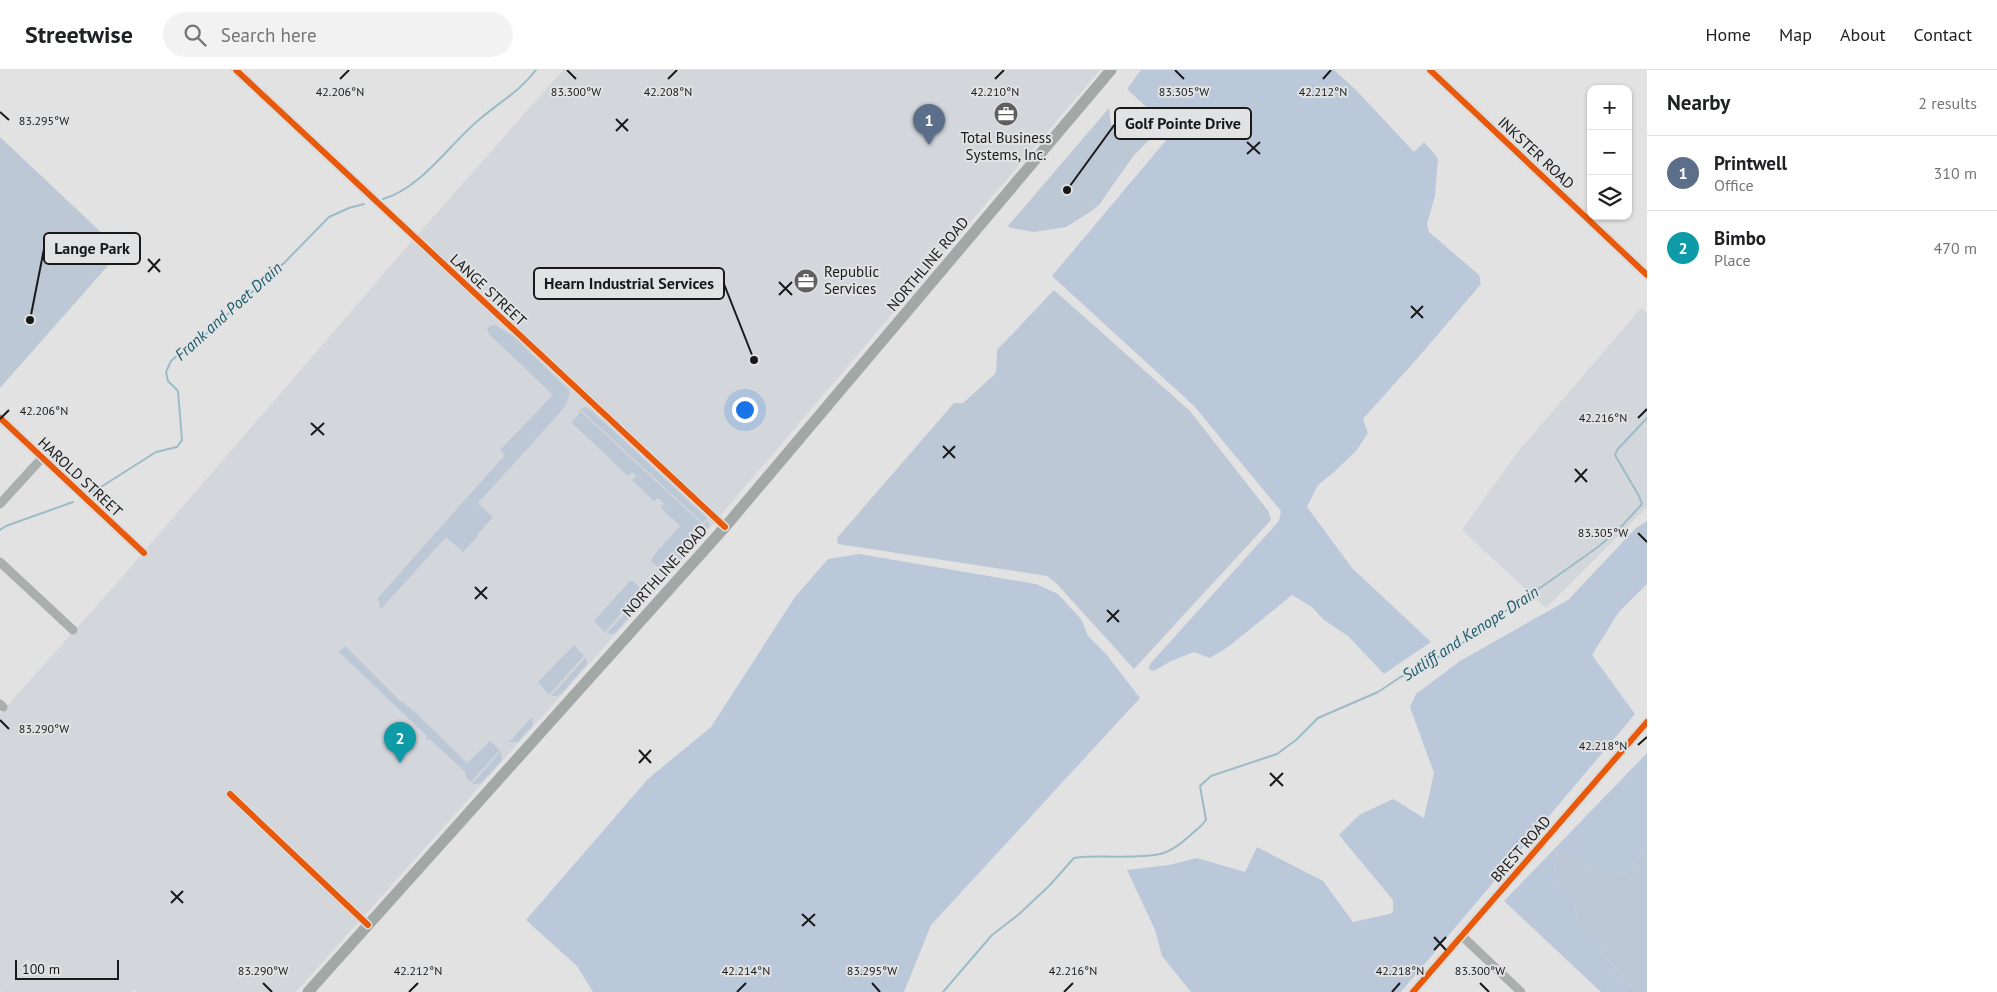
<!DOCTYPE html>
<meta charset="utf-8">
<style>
:root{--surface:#fff;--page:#f2f2f2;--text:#202124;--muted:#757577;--line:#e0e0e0;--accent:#2563eb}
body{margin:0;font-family:"PT Sans",sans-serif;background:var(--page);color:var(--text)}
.controls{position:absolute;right:15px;top:15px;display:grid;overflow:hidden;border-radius:10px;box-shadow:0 1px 4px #0004}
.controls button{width:45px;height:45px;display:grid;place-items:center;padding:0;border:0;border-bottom:1px solid var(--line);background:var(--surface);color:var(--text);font:25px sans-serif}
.scale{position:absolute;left:15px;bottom:12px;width:104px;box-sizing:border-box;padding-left:5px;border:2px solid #19191a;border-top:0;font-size:14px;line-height:18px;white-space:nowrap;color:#19191a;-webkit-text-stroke:4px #e1e2e3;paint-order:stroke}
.you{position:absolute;left:744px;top:339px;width:18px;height:18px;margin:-12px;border:4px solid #fff;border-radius:50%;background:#1a73e8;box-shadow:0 0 0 8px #1a73e833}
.badge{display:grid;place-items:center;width:32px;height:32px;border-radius:50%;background:var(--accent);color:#fff;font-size:16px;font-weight:700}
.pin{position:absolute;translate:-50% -41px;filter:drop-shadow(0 1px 2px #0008)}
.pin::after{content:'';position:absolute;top:26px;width:18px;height:15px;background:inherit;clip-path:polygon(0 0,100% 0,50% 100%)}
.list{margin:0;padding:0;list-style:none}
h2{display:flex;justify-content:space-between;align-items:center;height:65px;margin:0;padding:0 20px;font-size:21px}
h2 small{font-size:16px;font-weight:400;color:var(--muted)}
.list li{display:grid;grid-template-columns:32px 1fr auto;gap:15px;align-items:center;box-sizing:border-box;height:75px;padding:0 20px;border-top:1px solid var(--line)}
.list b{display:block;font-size:19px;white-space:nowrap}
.list p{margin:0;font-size:16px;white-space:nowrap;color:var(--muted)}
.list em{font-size:16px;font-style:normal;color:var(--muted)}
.icon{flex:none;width:28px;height:28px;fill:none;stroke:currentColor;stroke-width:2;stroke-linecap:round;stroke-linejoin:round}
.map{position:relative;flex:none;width:1647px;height:922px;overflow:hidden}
header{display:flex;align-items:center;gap:30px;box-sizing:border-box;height:70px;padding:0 25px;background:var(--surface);border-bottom:1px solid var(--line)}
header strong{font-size:24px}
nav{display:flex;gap:28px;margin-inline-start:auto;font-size:18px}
.search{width:350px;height:45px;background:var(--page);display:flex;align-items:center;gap:12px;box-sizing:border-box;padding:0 18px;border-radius:28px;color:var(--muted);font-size:19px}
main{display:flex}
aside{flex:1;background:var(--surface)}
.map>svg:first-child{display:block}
</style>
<header>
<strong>Streetwise</strong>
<div class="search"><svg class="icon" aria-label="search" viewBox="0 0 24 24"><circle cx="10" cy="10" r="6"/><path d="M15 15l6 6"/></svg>Search here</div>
<nav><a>Home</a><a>Map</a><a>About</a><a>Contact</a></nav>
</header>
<main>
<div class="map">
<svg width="1647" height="922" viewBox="0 0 1647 922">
<rect width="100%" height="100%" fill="#e2e2e2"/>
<path fill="#d3d6db" d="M563,0H1100L691,480L296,922H137L134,920L132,922H2L0,921V644L108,523L412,171Z
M1641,238L1647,243V437L1546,538L1462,460L1516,384Z"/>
<path fill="#bdc8d6" d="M1109,38L1111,55L1135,56L1155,50L1161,55L1160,59L1134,85L1099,135L1087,144L1066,157L1034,162L1011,158L1008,156Z
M0,67L121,181L0,318Z
M1054,220L1190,341L1269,442L1271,450L1134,599L1056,513L1047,506L838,474L837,468L954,333H963L996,303L997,280Z
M495,255L513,266L569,320L570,323L565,337L478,433L493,447L478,464V466L463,482L446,467L381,539L378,528C420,480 463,432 505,385L500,380L553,325L489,264L487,259L490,256Z
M585,337L591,340L707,448L703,453L580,339Z
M579,340L702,454L661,500L651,491L653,486L680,456L661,438L664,434L658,428L654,431L632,410L636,406L632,402L628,406L571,352L580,343L578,341Z
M708,450L709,455L707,460L672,500L662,501Z
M630,511H633L642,520L605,562L594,551Z
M644,522V531L615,563L611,564L607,563Z
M574,575L584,586L549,625L538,612Z
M345,576L401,632H404L406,636L411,638V641L413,640L467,693L490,671L500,680L471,712L466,707L465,702L430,669L426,670L427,666L339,582Z
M586,587L587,594L561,624L556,626H551Z
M532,647L533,655L518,672H509Z
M501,681L502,690L482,712L478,714H472Z
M1557,777L1602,801L1623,805L1647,780V922H1636L1577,854L1575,830L1555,807Z"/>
<path fill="#bac8da" d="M1141,0H1334L1356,20L1414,82L1424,72L1438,88L1435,126L1427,154L1429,162L1479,205L1481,214L1422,283L1363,349L1368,363L1356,381L1334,402L1318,415L1307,437L1352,498L1431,572L1384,604L1348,566L1324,550L1312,537L1292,525L1228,577L1210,588L1194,582L1171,591L1154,601L1149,599L1150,594L1279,451L1281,441L1194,336L1052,206L1173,62L1127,19Z
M1647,451V514L1618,543L1592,585L1635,644L1401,922H1191L1162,886L1155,860L1127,800L1169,795L1197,788L1245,802L1257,777L1323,811L1353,852L1393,843V830L1339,765L1359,745L1393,729L1424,748L1434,703L1410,637L1416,624L1460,591L1568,530L1636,458Z
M859,484L1036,514L1058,524L1081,549L1088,566L1106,584L1140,628L931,855L904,922H593L577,896L526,850L648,709L711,657L795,527L828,489Z
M1647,683V780L1623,805L1602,801L1557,778L1555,807L1575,830L1577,854L1636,922H1601L1504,831Z"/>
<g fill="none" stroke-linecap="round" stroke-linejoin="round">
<path stroke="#9bbcc7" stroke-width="2" d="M383,129C422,118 450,73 481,48C500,32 521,20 536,0
M93,422L156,382L177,377L182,370L178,321L168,311L166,302L171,291L180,283L195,274L250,224L286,191L329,147L349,138L364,134
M0,460L6,456L73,432
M943,922L992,865L1018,845L1049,816L1074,788C1102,784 1132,790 1160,784C1175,781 1190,765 1202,755L1206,750L1200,716L1211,706L1277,684L1296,670L1318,648L1378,622L1399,608L1455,578L1486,557L1526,525L1540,518L1598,477L1619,459L1642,434L1639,426L1615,385L1617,380L1647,348"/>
<path stroke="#a9afad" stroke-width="9" d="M236,0L725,457
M1430,0L1647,205
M0,348L144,483
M0,434L42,388
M0,492L73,560
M0,634L3,637
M230,724L368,855
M1462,866L1521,922
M1413,922L1647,652"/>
<path stroke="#a1a8a6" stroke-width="11" d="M308,922L725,457L1111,0"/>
<defs>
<path id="cycleway" d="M236,0L725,457
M1430,0L1647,205
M0,348L144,483
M230,724L368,855
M1413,922L1647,652"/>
</defs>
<use href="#cycleway" stroke="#e1e2e3" stroke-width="9"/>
<use href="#cycleway" stroke="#e8590c" stroke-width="6"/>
</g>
<path fill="none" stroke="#19191a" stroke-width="2" d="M567,0L576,9M1175,0L1184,9M340,9L349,0M668,9L677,0M995,9L1004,0M1323,9L1331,0M0,42L9,50M616,49L628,61M616,61L628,49M1247,72L1260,84M1247,84L1260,72M148,189L160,202M148,202L160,189M779,212L792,225M779,225L792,212M1411,236L1423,248M1411,248L1423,236M1638,348L1647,339M0,349L9,340M311,353L324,365M311,365L324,353M943,376L955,388M943,388L955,376M1575,399L1587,412M1575,412L1587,399M1638,463L1647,472M475,517L487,529M475,529L487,517M1107,540L1119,552M1107,552L1119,540M0,650L9,659M1638,675L1647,667M639,680L651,693M639,693L651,680M1270,703L1283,716M1270,716L1283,703M171,821L183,833M171,833L183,821M802,844L815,856M802,856L815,844M1434,867L1446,880M1434,880L1446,867M263,913L272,922M872,913L880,922M1480,913L1489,922M409,922L418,913M737,922L746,913M1064,922L1073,913M1392,922L1400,913"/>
<defs>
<symbol id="office-disc" viewBox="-11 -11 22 22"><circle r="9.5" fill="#5f5f60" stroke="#e1e2e3"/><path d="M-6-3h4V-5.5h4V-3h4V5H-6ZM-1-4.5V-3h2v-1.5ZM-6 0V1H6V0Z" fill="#fff"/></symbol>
</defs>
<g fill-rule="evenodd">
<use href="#office-disc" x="992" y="30" width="28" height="28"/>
<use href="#office-disc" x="792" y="197" width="28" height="28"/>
</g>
<g text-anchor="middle" stroke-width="4" stroke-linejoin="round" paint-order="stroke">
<g font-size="15" fill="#19191a" stroke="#e1e2e3">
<text x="1006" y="73">Total Business<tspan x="1006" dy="17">Systems, Inc.</tspan></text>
<text x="824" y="207" text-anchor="start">Republic<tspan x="824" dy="17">Services</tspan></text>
</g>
<g font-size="15" fill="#19191a" stroke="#e1e2e3">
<text transform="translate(1536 83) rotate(43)" y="5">INKSTER ROAD</text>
<text transform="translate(928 194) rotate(-50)" y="5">NORTHLINE ROAD</text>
<text transform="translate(488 220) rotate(43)" y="5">LANGE STREET</text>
<text transform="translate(80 407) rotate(43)" y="5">HAROLD STREET</text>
<text transform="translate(665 501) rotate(-48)" y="5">NORTHLINE ROAD</text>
<text transform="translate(1521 779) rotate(-49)" y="5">BREST ROAD</text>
</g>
<g font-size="16" font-style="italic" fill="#19596a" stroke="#e1e2e3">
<text transform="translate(228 241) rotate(-42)" y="6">Frank and Poet Drain</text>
<text transform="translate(1470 563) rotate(-33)" y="6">Sutliff and Kenope Drain</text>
</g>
</g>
<g font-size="12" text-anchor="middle" fill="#19191a" stroke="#e1e2e3" stroke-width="4" stroke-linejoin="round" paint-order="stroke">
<text x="340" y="26">42.206°N</text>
<text x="576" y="26">83.300°W</text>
<text x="668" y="26">42.208°N</text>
<text x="995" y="26">42.210°N</text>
<text x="1184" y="26">83.305°W</text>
<text x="1323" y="26">42.212°N</text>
<text x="44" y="55">83.295°W</text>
<text x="44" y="345">42.206°N</text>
<text x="1603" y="352">42.216°N</text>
<text x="1603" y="467">83.305°W</text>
<text x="44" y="663">83.290°W</text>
<text x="1603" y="680">42.218°N</text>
<text x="1073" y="905">42.216°N</text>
<text x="263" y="905">83.290°W</text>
<text x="418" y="905">42.212°N</text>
<text x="746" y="905">42.214°N</text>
<text x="872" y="905">83.295°W</text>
<text x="1400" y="905">42.218°N</text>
<text x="1480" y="905">83.300°W</text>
</g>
<path fill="none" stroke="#19191a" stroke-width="2" d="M1067 120L1115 54M30 250L44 179M754 290L724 214"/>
<g fill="#19191a" stroke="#e1e2e3" stroke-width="2">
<circle cx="1067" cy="120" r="5"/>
<circle cx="30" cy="250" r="5"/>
<circle cx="754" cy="290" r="5"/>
</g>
<g fill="#e1e2e3" stroke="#19191a" stroke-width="2">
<rect x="1115" y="38" width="136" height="31" rx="5"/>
<rect x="44" y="163" width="96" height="31" rx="5"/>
<rect x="534" y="198" width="190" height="31" rx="5"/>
</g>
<g font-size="16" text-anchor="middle" font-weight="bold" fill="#19191a">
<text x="1183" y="59">Golf Pointe Drive</text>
<text x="92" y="184">Lange Park</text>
<text x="629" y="219">Hearn Industrial Services</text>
</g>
</svg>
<div class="controls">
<button>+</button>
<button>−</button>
<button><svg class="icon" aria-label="layers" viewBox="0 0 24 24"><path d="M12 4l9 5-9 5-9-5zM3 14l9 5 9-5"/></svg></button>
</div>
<div class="scale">100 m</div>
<div class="you"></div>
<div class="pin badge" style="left:929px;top:75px;background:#5c6f8a">1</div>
<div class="pin badge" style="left:400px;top:693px;background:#0f9aa8">2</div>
</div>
<aside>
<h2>Nearby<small>2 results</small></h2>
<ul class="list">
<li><span class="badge" style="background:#5c6f8a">1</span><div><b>Printwell</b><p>Office</p></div><em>310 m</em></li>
<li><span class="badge" style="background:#0f9aa8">2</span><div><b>Bimbo</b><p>Place</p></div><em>470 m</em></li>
</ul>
</aside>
</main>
